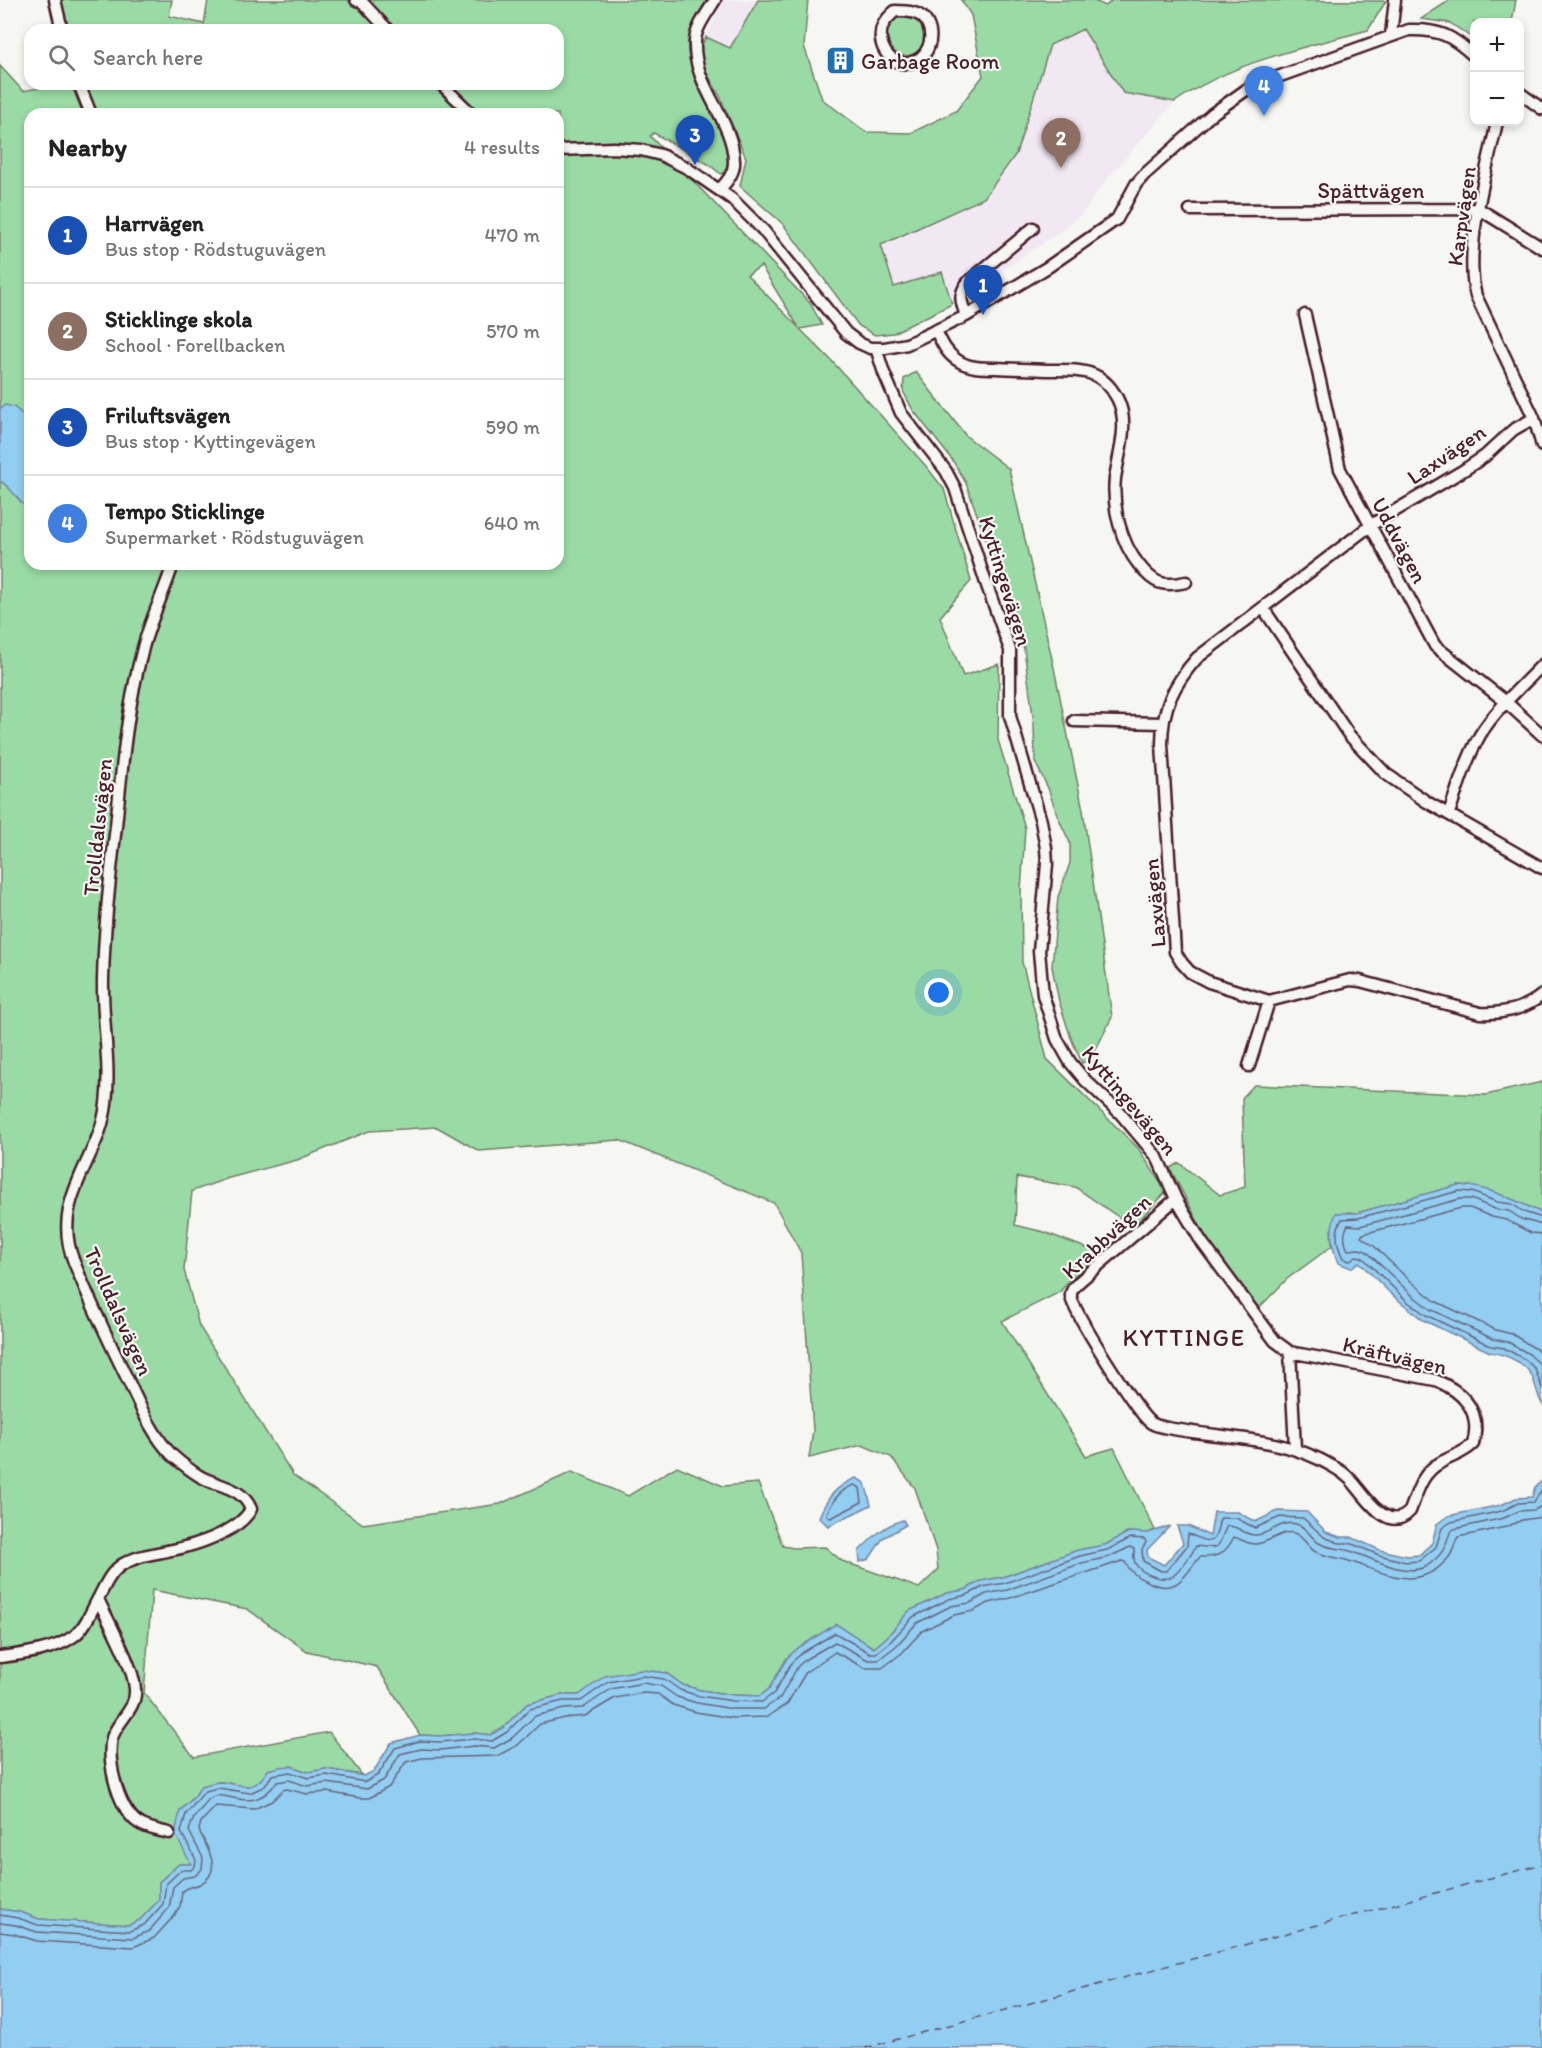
<!DOCTYPE html>
<meta charset="utf-8">
<style>
:root{--surface:#fff;--page:#f6f6f6;--text:#222;--muted:#767676;--line:#e0e0e0;--accent:#111827}
body{margin:0;font-family:Itim,sans-serif;background:var(--page);color:var(--text)}
.controls{position:absolute;right:18px;top:18px;display:grid;overflow:hidden;border-radius:12px;box-shadow:0 3px 9px #0003}
.controls button{width:54px;height:54px;display:grid;place-items:center;padding:0;border:0;border-bottom:2px solid var(--line);background:var(--surface);color:var(--text);font:30px sans-serif}
.you{position:absolute;left:939px;top:993px;width:21px;height:21px;margin:-15px;border:4px solid #fff;border-radius:50%;background:#1a73e8;box-shadow:0 0 0 9px #1a73e833}
.badge{display:grid;place-items:center;width:39px;height:39px;border-radius:50%;background:var(--accent);color:#fff;font-size:20px;font-weight:700}
.pin{position:absolute;translate:-50% -50px;filter:drop-shadow(0 2px 3px #0008)}
.pin::after{content:'';position:absolute;top:32px;width:21px;height:18px;background:inherit;clip-path:polygon(0 0,100% 0,50% 100%)}
.list{margin:0;padding:0;list-style:none}
h2{display:flex;justify-content:space-between;align-items:center;height:78px;margin:0;padding:0 24px;font-size:26px}
h2 small{font-size:20px;font-weight:400;color:var(--muted)}
.list li{display:grid;grid-template-columns:39px 1fr auto;gap:18px;align-items:center;box-sizing:border-box;height:96px;padding:0 24px;border-top:2px solid var(--line)}
.list b{display:block;font-size:22px;white-space:nowrap}
.list p{margin:0;font-size:20px;white-space:nowrap;color:var(--muted)}
.list em{font-size:20px;font-style:normal;color:var(--muted)}
.icon{flex:none;width:33px;height:33px;fill:none;stroke:currentColor;stroke-width:2;stroke-linecap:round;stroke-linejoin:round}
.map{position:relative;flex:none;width:1542px;height:2048px;overflow:hidden}
.search{position:absolute;background:var(--surface);box-shadow:0 3px 9px #0003;left:24px;top:24px;width:540px;height:66px;display:flex;align-items:center;gap:15px;box-sizing:border-box;padding:0 21px;border-radius:18px;color:var(--muted);font-size:22px}
.panel{position:absolute;background:var(--surface);box-shadow:0 3px 9px #0003;left:24px;top:108px;width:540px;height:462px;border-radius:18px}
.map>svg:first-child{display:block}
</style>
<div class="map">
<svg width="1542" height="2048" viewBox="0 0 1542 2048">
<rect width="100%" height="100%" fill="#f6f6f2"/>
<filter id="ink" filterUnits="userSpaceOnUse"><feTurbulence type="fractalNoise" baseFrequency=".0167" numOctaves="2"/><feDisplacementMap in="SourceGraphic" scale="12" xChannelSelector="R" yChannelSelector="G"/><feConvolveMatrix kernelMatrix="1 2 1 2 8 2 1 2 1" color-interpolation-filters="sRGB"/></filter>
<g filter="url(#ink)">
<path fill="#f2e8f3" d="M723,0H758L730,48L706,37Z
M1083,29L1123,93L1175,102L1105,181L1081,215L1052,237L952,304L941,272L894,287L881,245L985,198L1016,154L1050,45Z"/>
<path fill="#9adba5" stroke="#727d68" stroke-width="1.5" fill-rule="evenodd" d="M61,0H172L169,16L204,24L208,0H708C701,13 691,27 688,42C683,83 742,139 724,173L721,174L708,164L654,133L650,136L810,303L822,325L800,329L831,360L925,465L944,489L971,581L940,617L963,676L999,664L998,740L1025,828L1021,891L1022,962L1047,1059L1138,1148L1159,1180L1165,1193L1133,1227L1075,1187L1017,1177L1015,1225L1044,1232L1102,1254L1069,1280L1060,1292L1002,1321L1086,1456L1114,1448L1155,1530L1148,1533L1129,1532L1105,1545L1078,1550L1003,1577L981,1581L965,1590L947,1593L909,1611L887,1637L874,1648L836,1625L798,1648L787,1658L769,1689L760,1696L734,1695L700,1690L683,1685L666,1673L642,1670L626,1673L593,1687L579,1695H562L527,1704L503,1728L490,1735L474,1733L440,1736L420,1735L377,1667L307,1651L247,1609L152,1590L144,1693L194,1757L329,1732L362,1775L326,1769L308,1772L291,1766L268,1770C253,1795 243,1784 220,1782C214,1782 207,1785 201,1786L195,1796L180,1811L191,1864H179L159,1882V1900L140,1920L129,1925L39,1919L20,1912L0,1909V66L23,91L60,84H71L83,114H30V564H558V114H96L85,84H558V30H68ZM761,266L798,326V327L747,275ZM437,1127L479,1151L619,1140L774,1203L801,1253L813,1430L809,1458L862,1445L891,1457L915,1488L936,1550L938,1570L919,1588L842,1561L825,1547L794,1548L783,1546L758,1483L723,1486L677,1466L628,1496L572,1472L500,1504L363,1524L293,1475L199,1326L184,1270L192,1191L229,1178L297,1160L369,1131Z
M758,0H808L804,46L822,99L866,132L911,133L956,111L983,76L971,15L961,0H1092L1106,6L1112,0L1386,1L1368,30C1302,48 1232,62 1175,102L1123,93L1083,29L1050,45L1016,154L984,198L881,245L894,287L942,272L952,304L893,333L875,335L859,326L783,224L740,186L746,158L720,96L704,68L700,49L706,37L730,48Z
M1450,0H1516L1512,22H1474V39L1450,23L1421,19Z
M885 36a20 20 0 1 1 40 0a20 20 0 1 1-40 0Z
M916,372L966,436L1009,469L1054,668L1083,810L1112,1017L1091,1059L1082,1063L1071,1038L1059,1001L1052,967L1058,897L1070,863V843L1058,817L1048,788L1035,762L1034,724L1024,649L966,483L953,461L913,410L903,391L904,379Z
M1542,1082V1213C1517,1201 1487,1186 1458,1185L1357,1213L1347,1212L1331,1230L1332,1246L1287,1279L1257,1310L1210,1245L1170,1168L1179,1163L1220,1195L1245,1187L1242,1098L1254,1085L1486,1095Z"/>
<path fill="#92cdf2" stroke="#7587a2" stroke-width="1.5" d="M5,405L14,407L22,414L30,426V510C17,502 13,488 0,481V408Z
M1458,1185C1487,1186 1517,1201 1542,1213V1404C1537,1395 1536,1385 1532,1376C1525,1362 1504,1354 1490,1352L1423,1320L1391,1294L1359,1262L1351,1268L1338,1263C1331,1245 1329,1231 1336,1213H1357Z
M856,1478L865,1483L871,1505L828,1526L819,1517C827,1498 836,1486 856,1478Z
M1542,1481V2048H0V1909L20,1912L39,1919L129,1925L140,1920L159,1900V1882L179,1864H191L175,1834L180,1811L195,1796L201,1786C207,1785 214,1782 220,1782C243,1784 253,1795 268,1770L279,1767L291,1766L308,1772L326,1769L364,1776L374,1771L391,1743L420,1735L440,1736L474,1733L490,1735L503,1728L527,1704L562,1695H579L605,1676L642,1670L666,1673L683,1685L700,1690L734,1695L760,1696L769,1689L787,1658L798,1648L836,1624L874,1648L887,1637L909,1611L947,1593L965,1590L981,1581L1003,1577L1078,1550L1105,1545L1129,1532L1148,1533L1170,1526L1147,1550L1148,1557L1164,1565L1183,1543L1177,1526H1188L1210,1536L1214,1512H1238L1255,1522L1278,1511L1307,1512L1326,1532L1340,1537H1351L1380,1550L1407,1556L1419,1555L1432,1543L1437,1524L1448,1516L1501,1505L1516,1498L1532,1497L1535,1487Z
M903,1520L906,1525L883,1538L869,1559L860,1562L859,1551C872,1538 884,1525 903,1520Z"/>
<g fill="none" stroke-linecap="round" stroke-linejoin="round">
<path stroke="#67657b" stroke-width="1.5" d="M1542,1218L1524,1212L1512,1204L1497,1202L1472,1192L1459,1191L1358,1218L1342,1219C1334,1231 1337,1246 1343,1258L1349,1261L1356,1256L1362,1257L1408,1302L1426,1315L1491,1346L1504,1348L1526,1360L1535,1369L1542,1388
M1542,1225L1521,1219L1509,1211L1495,1209L1471,1199H1460L1360,1226L1348,1225C1343,1232 1344,1243 1348,1250L1359,1249L1366,1251L1413,1296L1430,1309L1493,1339L1508,1342L1529,1354L1542,1366
M1542,1234L1531,1233L1506,1220L1492,1217L1470,1208H1461L1363,1234L1361,1237L1374,1246L1407,1278L1435,1301L1496,1330L1512,1334L1542,1353
M854,1485L860,1488L862,1502L831,1518L828,1517L827,1514C832,1501 840,1490 854,1485Z
M0,1915L18,1918L38,1925L130,1931L144,1925L163,1904L166,1884L181,1870H191L195,1866L196,1860L181,1832L186,1814L205,1791L218,1788L250,1793L265,1786L272,1775L290,1772L308,1778L327,1775L365,1782L378,1775L395,1748L420,1741L440,1742L474,1739L492,1741L507,1732L530,1709L563,1701H581L608,1682L643,1676L664,1679L680,1690L699,1696L733,1701L762,1702L774,1693L792,1662L802,1653L835,1633L870,1653H876L891,1641L913,1617L949,1599L967,1595L983,1587L1005,1583L1080,1556L1107,1550L1131,1538L1145,1539L1146,1542L1142,1549L1143,1561L1161,1571H1166L1187,1546L1188,1534C1195,1535 1210,1547 1215,1537C1219,1531 1217,1524 1221,1518H1236L1255,1528L1280,1517L1303,1518L1324,1537L1339,1543H1350L1379,1555L1406,1562L1419,1561L1436,1547L1442,1528L1451,1522L1502,1511L1518,1503L1534,1502L1542,1489
M0,1923L16,1925L37,1932L133,1938L149,1931L169,1908L173,1887L183,1878L195,1876L202,1869L203,1858L189,1831C192,1820 195,1815 203,1807C205,1805 206,1801 209,1799C224,1785 250,1819 277,1782L289,1780L307,1786L327,1783L367,1789L384,1780L400,1754L421,1749L440,1750L474,1746L494,1748L512,1738L535,1716L564,1709L583,1708L611,1689L643,1683L661,1686L677,1697L697,1703L733,1709H764L780,1698L798,1666L806,1659L835,1642L868,1660H878L896,1646L917,1623L951,1606L970,1603L986,1594L1007,1590L1082,1563L1109,1557L1130,1547L1134,1549C1134,1553 1133,1558 1135,1563C1140,1573 1163,1583 1173,1576C1180,1571 1192,1554 1196,1546C1224,1550 1216,1547 1227,1526C1238,1525 1245,1536 1256,1535C1272,1534 1283,1518 1299,1525C1307,1528 1312,1539 1319,1543C1329,1549 1340,1548 1350,1551C1370,1557 1403,1577 1425,1567C1431,1564 1441,1555 1444,1548C1448,1541 1447,1534 1454,1529L1504,1518L1519,1511L1534,1510L1542,1506
M0,1932L14,1934L37,1941L133,1947L154,1938L175,1915L180,1906L182,1891C188,1886 193,1887 200,1884C225,1871 206,1847 199,1830L201,1822L216,1806L254,1809L272,1801L283,1790L287,1789L307,1794L327,1792L360,1798H369L389,1787L406,1762L422,1758L497,1756L518,1745L540,1724L565,1718L585,1716L615,1698L643,1693L658,1694L673,1705L696,1712L732,1718L767,1717L787,1704L806,1672L835,1652L865,1668H882L902,1653L922,1631L954,1615L973,1611L989,1603L1010,1598L1122,1561L1125,1562C1130,1572 1136,1577 1146,1581C1177,1596 1182,1578 1200,1557C1218,1558 1226,1553 1234,1537C1241,1539 1247,1544 1255,1544C1268,1544 1281,1530 1294,1533C1302,1535 1307,1546 1314,1551C1325,1557 1338,1557 1349,1561C1385,1573 1419,1594 1449,1557C1454,1551 1454,1543 1458,1537L1506,1527L1522,1520L1542,1517"/>
<path stroke="#605367" stroke-width="1.5" stroke-dasharray="8 6" stroke-linecap="butt" d="M865,2048L1542,1864"/>
<defs>
<path id="minor" d="M55,0L62,30
M356,0L362,2L388,30
M715,0C708,12 695,28 695,42C693,87 733,119 734,161C735,171 727,182 720,189
M895,11C906,11 921,11 927,23C935,39 928,59 909,63C889,67 875,42 883,25C885,20 891,15 895,11Z
M1391,35L1395,0
M79,84L91,114
M441,84L472,114
M1520,93L1542,109
M1497,122C1487,170 1463,248 1476,296L1534,418L1542,446
M558,150L614,148L641,150L661,155L687,168L732,199L763,230L846,333L859,343L870,348H885L907,344L966,316L1048,267L1117,219L1136,184L1144,175L1212,114L1246,90L1269,80L1409,30C1440,29 1452,36 1474,56
M1190,210L1479,209L1542,248
M1305,315L1340,469L1435,646L1506,702L1542,735
M966,316C961,301 958,295 968,282L1033,228
M936,331C941,341 946,353 957,360C968,368 982,368 996,368C1013,369 1029,369 1046,370C1076,370 1101,367 1117,398C1130,422 1119,453 1115,478C1112,507 1121,543 1139,565C1154,584 1163,587 1186,582
M876,348L884,373L901,413L946,471L955,488L985,580L1010,650V716L1041,821L1046,848L1047,864L1039,951L1043,995L1057,1039L1070,1062L1085,1080L1120,1113L1157,1157L1176,1199L1201,1241L1275,1341L1290,1352L1435,1380C1464,1392 1482,1411 1473,1444C1463,1454 1451,1456 1440,1463C1422,1472 1417,1493 1410,1511C1387,1536 1364,1493 1350,1479C1345,1474 1338,1469 1332,1466C1280,1435 1220,1439 1163,1427C1159,1426 1153,1425 1150,1422C1138,1414 1073,1311 1071,1297C1070,1290 1075,1286 1080,1281L1176,1199
M1534,418L1513,430L1485,456L1464,470L1371,525L1197,658C1173,685 1162,708 1162,744L1175,952L1182,963L1190,972L1209,982L1269,1001L1350,980L1360,981L1480,1013C1503,1014 1524,1010 1542,995
M1263,608L1349,735L1386,774L1427,802L1542,868
M1074,721L1162,723
M1449,813C1458,787 1466,760 1480,735C1496,709 1521,687 1542,665
M1249,1066L1269,1001
M1290,1352L1295,1448
M98,1599C108,1621 134,1667 135,1689C137,1709 117,1721 112,1738C106,1762 119,1814 142,1825C150,1829 161,1831 169,1833
M0,1657C24,1654 55,1650 74,1636C86,1627 92,1609 99,1597C105,1585 111,1571 123,1564C142,1553 164,1553 185,1547C204,1542 241,1529 251,1509C242,1487 220,1487 201,1477C191,1471 181,1463 172,1455C150,1433 137,1398 123,1370C106,1335 89,1299 74,1262C49,1199 100,1160 106,1104C111,1063 102,1022 103,980C104,929 110,877 116,826C122,767 127,708 142,652C149,621 164,594 173,564"/>
</defs>
<use href="#minor" stroke="#4a1f2b" stroke-width="15"/>
<use href="#minor" stroke="#f6f6f2" stroke-width="10"/>
</g>
</g>
<defs>
<symbol id="building-square" viewBox="-11 -11 22 22"><rect x="-9" y="-9" width="18" height="18" rx="4" fill="#1f6fb2" stroke="#f6f6f2"/><path d="M-4-6H4V6H1V3H-1V6H-4ZM-2.5-4.3h1.7v1.8h-1.7ZM.8-4.3h1.7v1.8H.8ZM-2.5-1h1.7V.8h-1.7ZM.8-1h1.7V.8H.8Z" fill="#fff"/></symbol>
</defs>
<g fill-rule="evenodd">
<use href="#building-square" x="824" y="44" width="33" height="33"/>
</g>
<g text-anchor="middle" stroke-width="4.5" stroke-linejoin="round" paint-order="stroke">
<g font-size="22" fill="#4a1f2b" stroke="#f6f6f2" text-anchor="start">
<text x="861" y="69">Garbage Room</text>
</g>
<g font-size="22" fill="#4a1f2b" stroke="#f6f6f2">
<text x="1371" y="198">Spättvägen</text>
<text transform="translate(1461 216) rotate(-82)" y="8">Karpvägen</text>
<text transform="translate(1446 454) rotate(-34)" y="8">Laxvägen</text>
<text transform="translate(1400 540) rotate(62)" y="8">Uddvägen</text>
<text transform="translate(1006 581) rotate(73)" y="8">Kyttingevägen</text>
<text transform="translate(97 827) rotate(-84)" y="8">Trolldalsvägen</text>
<text transform="translate(1154 903) rotate(-95)" y="8">Laxvägen</text>
<text transform="translate(1130 1100) rotate(50)" y="8">Kyttingevägen</text>
<text transform="translate(1106 1236) rotate(-43)" y="8">Krabbvägen</text>
<text transform="translate(119 1311) rotate(66)" y="8">Trolldalsvägen</text>
<text transform="translate(1395 1355) rotate(13)" y="8">Kräftvägen</text>
</g>
<g font-size="24" letter-spacing="1.5" fill="#4a1f2b" stroke="#f6f6f2">
<text x="1184" y="1346">KYTTINGE</text>
</g>
</g>
</svg>
<div class="controls">
<button>+</button>
<button>−</button>
</div>
<div class="you"></div>
<div class="pin badge" style="left:983px;top:315px;background:#1a4fb4">1</div>
<div class="pin badge" style="left:1061px;top:168px;background:#8d6e63">2</div>
<div class="pin badge" style="left:695px;top:165px;background:#1a4fb4">3</div>
<div class="pin badge" style="left:1264px;top:116px;background:#3f7fe0">4</div>
<div class="search"><svg class="icon" aria-label="search" viewBox="0 0 24 24"><circle cx="10" cy="10" r="6"/><path d="M15 15l6 6"/></svg>Search here</div>
<section class="panel">
<h2>Nearby<small>4 results</small></h2>
<ul class="list">
<li><span class="badge" style="background:#1a4fb4">1</span><div><b>Harrvägen</b><p>Bus stop · Rödstuguvägen</p></div><em>470 m</em></li>
<li><span class="badge" style="background:#8d6e63">2</span><div><b>Sticklinge skola</b><p>School · Forellbacken</p></div><em>570 m</em></li>
<li><span class="badge" style="background:#1a4fb4">3</span><div><b>Friluftsvägen</b><p>Bus stop · Kyttingevägen</p></div><em>590 m</em></li>
<li><span class="badge" style="background:#3f7fe0">4</span><div><b>Tempo Sticklinge</b><p>Supermarket · Rödstuguvägen</p></div><em>640 m</em></li>
</ul>
</section>
</div>
